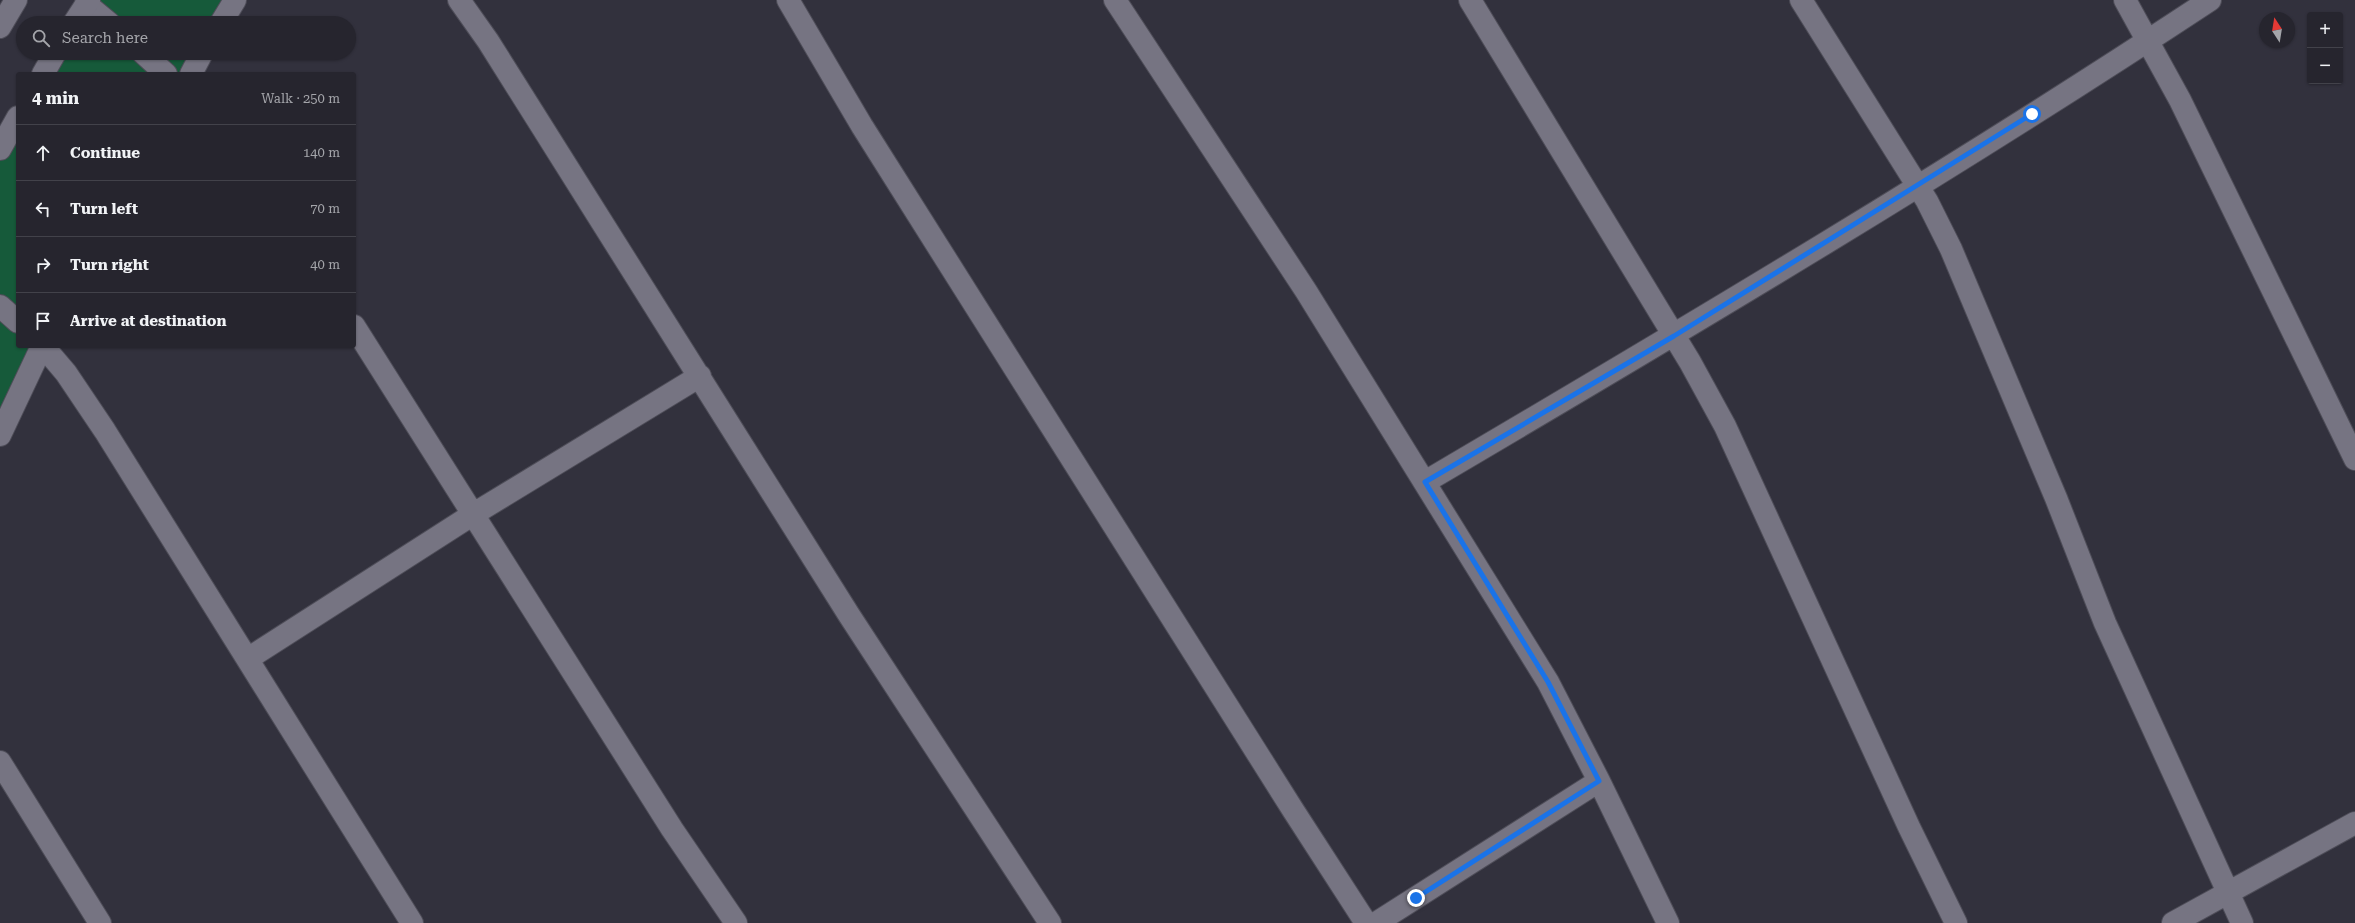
<!DOCTYPE html>
<meta charset="utf-8">
<style>
:root{--surface:#26252e;--page:#2e2d36;--text:#f1f3f6;--muted:#a4a5aa;--line:#42424a}
body{margin:0;font-family:"Roboto Serif",serif;background:var(--page);color:var(--text)}
.controls{position:absolute;right:12px;top:12px;display:grid;overflow:hidden;border-radius:4px;box-shadow:0 1px 3px #0004}
.controls button{width:36px;height:36px;display:grid;place-items:center;padding:0;border:0;border-bottom:1px solid var(--line);background:var(--surface);color:var(--text);font:20px sans-serif}
.compass{position:absolute;left:2259px;top:12px;width:36px;height:36px;border-radius:50%;background:var(--surface);box-shadow:0 1px 3px #0004;rotate:348deg}
.stop{position:absolute;width:12px;height:12px;margin:-9px;border:3px solid #1a73e8;border-radius:50%;background:#fff}
.stop.end{background:#1a73e8;border-color:#fff;box-shadow:0 1px 4px #0008}
.list{margin:0;padding:0;list-style:none}
h2{display:flex;justify-content:space-between;align-items:center;height:52px;margin:0;padding:0 16px;font-size:17px}
h2 small{font-size:13px;font-weight:400;color:var(--muted)}
.list li{display:grid;grid-template-columns:26px 1fr auto;gap:12px;align-items:center;box-sizing:border-box;height:56px;padding:0 16px;border-top:1px solid var(--line)}
.list b{display:block;font-size:15px;white-space:nowrap}
.list em{font-size:13px;font-style:normal;color:var(--muted)}
.icon{flex:none;width:22px;height:22px;fill:none;stroke:currentColor;stroke-width:2;stroke-linecap:round;stroke-linejoin:round}
.map{position:relative;flex:none;width:2355px;height:923px;overflow:hidden}
.search{position:absolute;background:var(--surface);box-shadow:0 1px 3px #0004;left:16px;top:16px;width:340px;height:44px;display:flex;align-items:center;gap:10px;box-sizing:border-box;padding:0 14px;border-radius:22px;color:var(--muted);font-size:15px}
.panel{position:absolute;background:var(--surface);box-shadow:0 1px 3px #0004;left:16px;top:72px;width:340px;height:276px;border-radius:4px}
.map>svg:first-child{display:block}
</style>
<div class="map">
<svg width="2355" height="923" viewBox="0 0 2355 923">
<rect width="100%" height="100%" fill="#32313d"/>
<path fill="#165a3a" d="M89,0H235L221,23H74Z
M55,53H202L191,74H43Z
M18,117V346H42L0,435V149Z"/>
<g fill="none" stroke-linecap="round" stroke-linejoin="round">
<defs>
<path id="minor" d="M459,0L488,41L849,615L1050,923
M788,0L862,126L1293,810L1366,923
M1115,0L1306,291L1548,682L1599,781L1668,923
M1470,0L1690,362L1725,426L1909,827L1956,923
M1801,0L1927,201L1951,249L2056,498L2105,623L2242,923
M2125,0L2180,100L2355,459
M86,4L109,23
M221,23L235,0
M143,53L166,74
M191,74L202,53
M0,306L18,322
M354,326L672,829L736,923
M43,346L66,373L105,431L412,923
M0,435L42,346
M1425,482C1690,326 1954,169 2210,0
M249,658L472,515L700,376
M0,762L100,923
M1376,923L1599,781
M2173,923L2355,823"/>
<path id="tertiary" d="M74,23L89,0
M0,27L16,0
M43,74L55,53
M0,149L18,117"/>
</defs>
<use href="#minor" stroke="#4e4d58" stroke-width="24"/>
<use href="#tertiary" stroke="#4e4d58" stroke-width="24"/>
<use href="#minor" stroke="#767482" stroke-width="22"/>
<use href="#tertiary" stroke="#767482" stroke-width="22"/>
</g>
<g fill="none" stroke-linecap="round" stroke-linejoin="round">
<path stroke="#1a73e8" stroke-width="5" d="M1416,898L1599,781L1548,682L1425,482L1674,336L2032,114"/>
</g>
</svg>
<div class="controls">
<button>+</button>
<button>−</button>
</div>
<svg class="compass" viewBox="-18 -18 36 36"><path d="M0-13l5 13h-10z" fill="#e53935"/><path d="M0 13l5-13h-10z" fill="#a4a5aa"/></svg>
<div class="stop" style="left:2032px;top:114px"></div>
<div class="stop end" style="left:1416px;top:898px"></div>
<div class="search"><svg class="icon" aria-label="search" viewBox="0 0 24 24"><circle cx="10" cy="10" r="6"/><path d="M15 15l6 6"/></svg>Search here</div>
<section class="panel">
<h2>4 min<small>Walk · 250 m</small></h2>
<ul class="list">
<li><svg class="icon" aria-label="ahead" viewBox="0 0 24 24"><path d="M12 20V5M6 11l6-6 6 6"/></svg><div><b>Continue</b></div><em>140 m</em></li>
<li><svg class="icon" aria-label="left" viewBox="0 0 24 24"><path d="M17 20v-9H6M10 6l-5 5 5 5"/></svg><div><b>Turn left</b></div><em>70 m</em></li>
<li><svg class="icon" aria-label="right" viewBox="0 0 24 24"><path d="M7 20v-9h11M14 6l5 5-5 5"/></svg><div><b>Turn right</b></div><em>40 m</em></li>
<li><svg class="icon" aria-label="arrive" viewBox="0 0 24 24"><path d="M6 21V4h12l-3 4 3 4H6"/></svg><div><b>Arrive at destination</b></div></li>
</ul>
</section>
</div>
